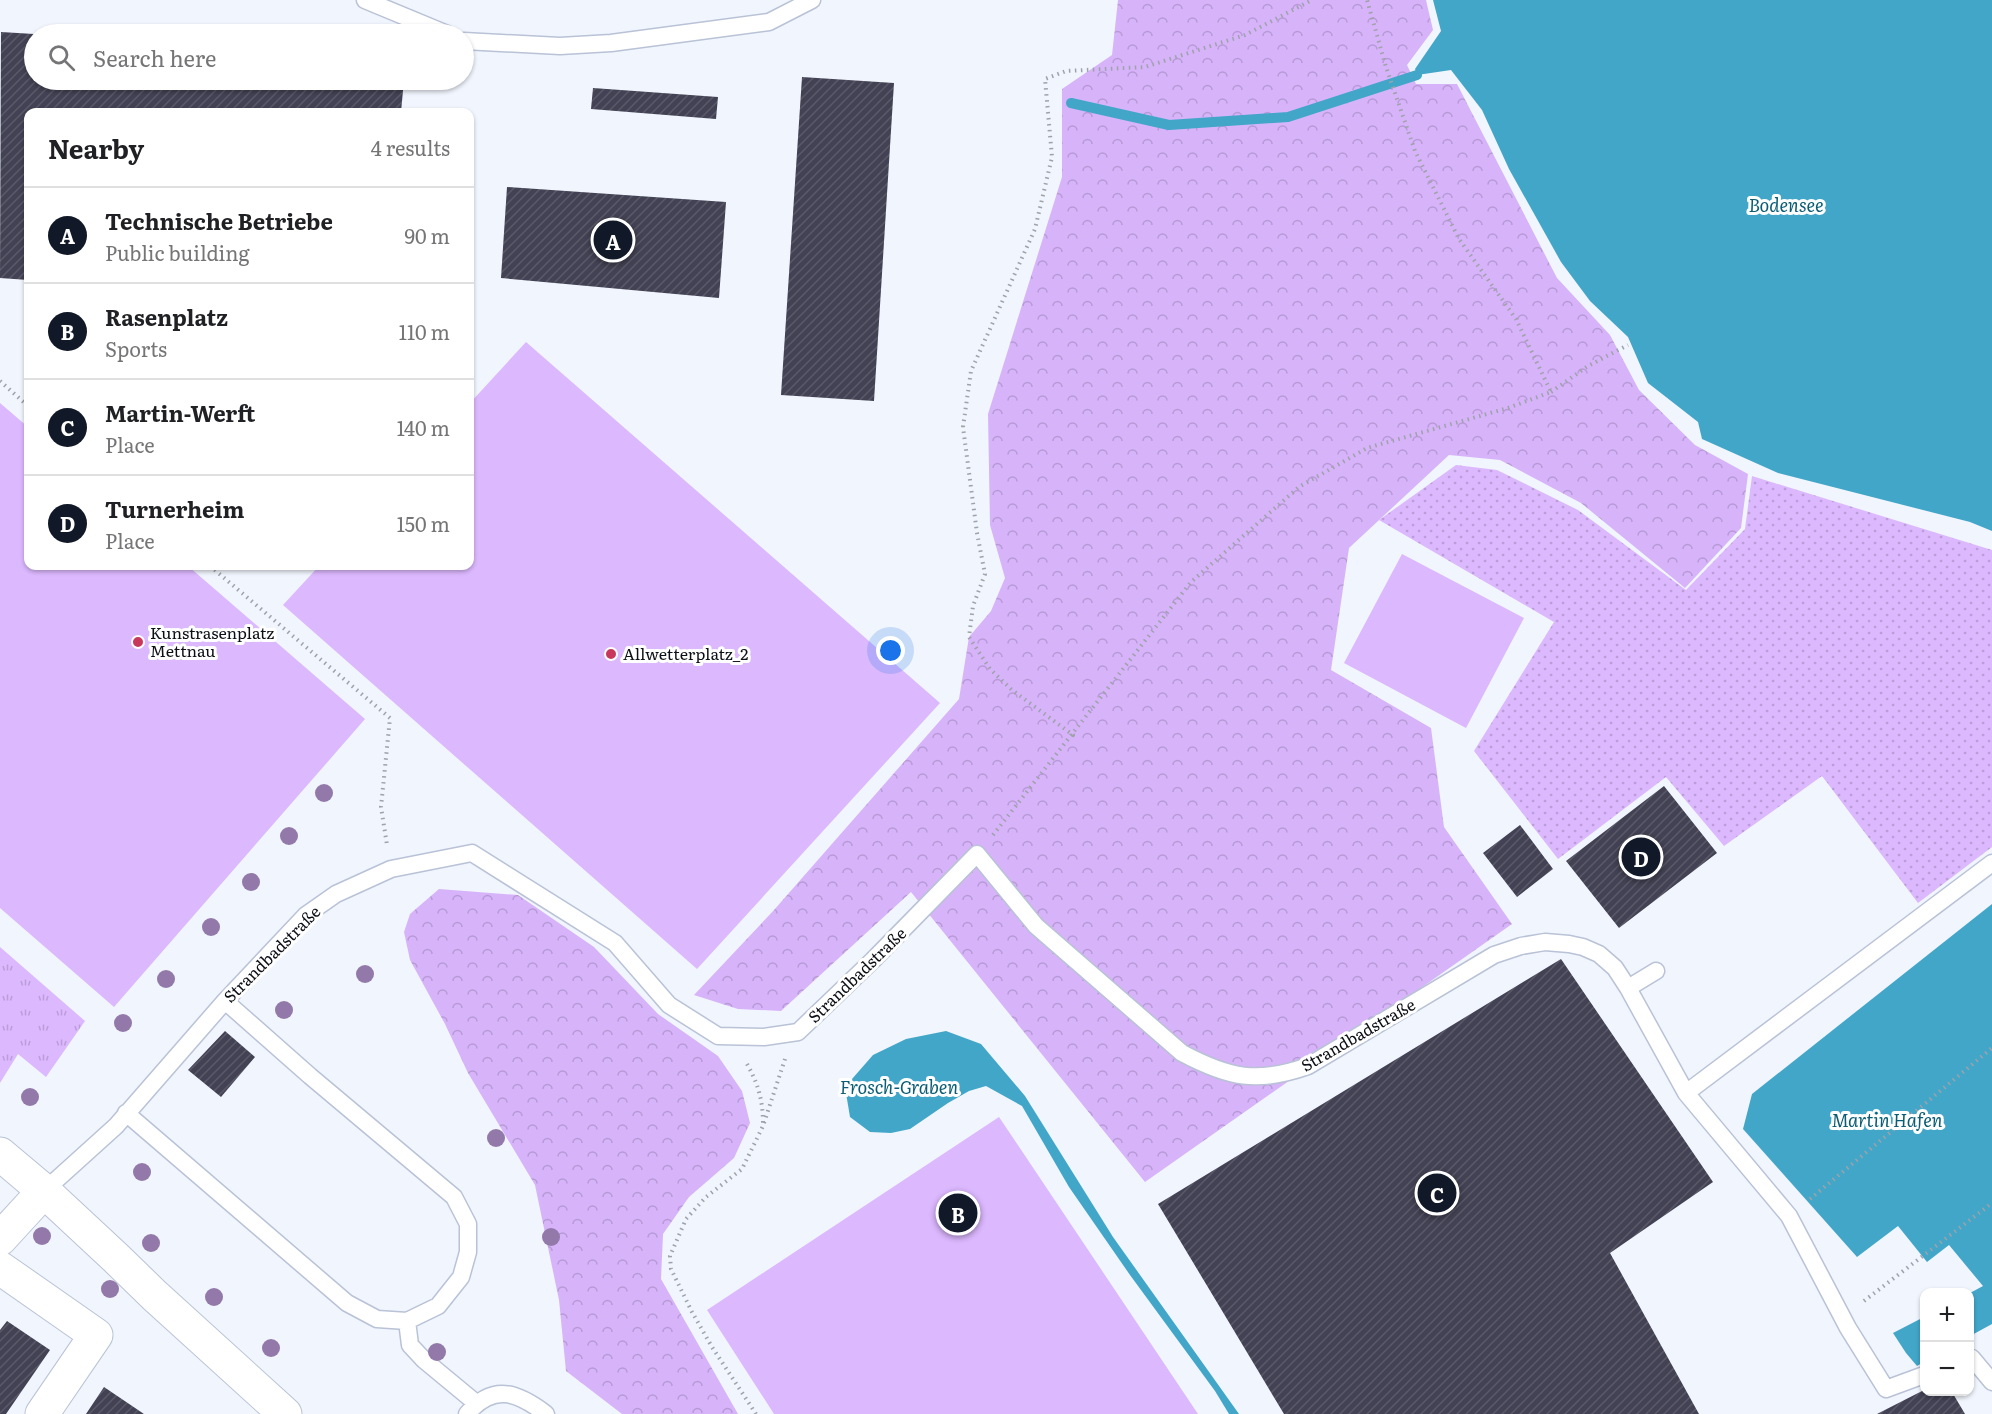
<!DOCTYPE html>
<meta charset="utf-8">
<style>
:root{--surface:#fff;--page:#f6f6f6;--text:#202124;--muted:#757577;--line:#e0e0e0;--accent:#111827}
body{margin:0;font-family:Literata,serif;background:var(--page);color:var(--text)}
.controls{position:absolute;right:18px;bottom:18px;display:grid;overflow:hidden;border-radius:12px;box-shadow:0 2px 4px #0004}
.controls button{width:54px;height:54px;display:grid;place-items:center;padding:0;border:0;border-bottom:2px solid var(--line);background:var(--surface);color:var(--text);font:30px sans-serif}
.you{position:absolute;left:891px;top:651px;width:21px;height:21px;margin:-15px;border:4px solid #fff;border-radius:50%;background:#1a73e8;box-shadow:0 0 0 9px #1a73e833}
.badge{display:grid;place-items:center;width:39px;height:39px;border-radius:50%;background:var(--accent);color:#fff;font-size:20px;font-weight:700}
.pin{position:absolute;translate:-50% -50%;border:3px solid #fff;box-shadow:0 2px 6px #0006}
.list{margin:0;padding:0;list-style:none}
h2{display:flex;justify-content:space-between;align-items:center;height:78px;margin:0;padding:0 24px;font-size:26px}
h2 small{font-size:20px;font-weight:400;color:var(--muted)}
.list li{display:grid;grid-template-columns:39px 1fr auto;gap:18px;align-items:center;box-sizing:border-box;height:96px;padding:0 24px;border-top:2px solid var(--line)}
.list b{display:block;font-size:22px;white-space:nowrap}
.list p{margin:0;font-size:20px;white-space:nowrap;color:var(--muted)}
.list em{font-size:20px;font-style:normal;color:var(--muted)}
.icon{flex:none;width:33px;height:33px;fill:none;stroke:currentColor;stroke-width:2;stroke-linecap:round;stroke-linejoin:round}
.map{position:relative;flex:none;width:1992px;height:1414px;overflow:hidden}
.search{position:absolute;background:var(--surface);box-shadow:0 2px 4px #0004;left:24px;top:24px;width:450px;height:66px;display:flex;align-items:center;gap:15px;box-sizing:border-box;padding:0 21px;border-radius:33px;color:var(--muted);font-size:22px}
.panel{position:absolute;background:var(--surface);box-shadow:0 2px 4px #0004;left:24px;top:108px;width:450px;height:462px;border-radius:12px}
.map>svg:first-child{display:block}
</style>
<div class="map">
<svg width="1992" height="1414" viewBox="0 0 1992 1414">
<defs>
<pattern id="grass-tufts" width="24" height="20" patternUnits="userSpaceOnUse" patternTransform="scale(1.5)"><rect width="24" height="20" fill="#dcb8fe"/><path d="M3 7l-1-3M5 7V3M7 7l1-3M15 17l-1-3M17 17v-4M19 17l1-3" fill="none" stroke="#bc9dd9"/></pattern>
<pattern id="forest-crowns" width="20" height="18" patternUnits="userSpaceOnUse" patternTransform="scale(1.5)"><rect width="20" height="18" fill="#d7b3fa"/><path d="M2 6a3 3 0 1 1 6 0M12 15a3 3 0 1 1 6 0" fill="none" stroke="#b799d6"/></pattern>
<pattern id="park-dots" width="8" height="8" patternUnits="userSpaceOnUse" patternTransform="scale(1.5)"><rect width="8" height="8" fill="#dcb8fe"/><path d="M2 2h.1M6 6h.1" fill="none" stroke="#bc9dd9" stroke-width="1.8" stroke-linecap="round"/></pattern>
<pattern id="building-hatch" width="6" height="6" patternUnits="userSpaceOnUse" patternTransform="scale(1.5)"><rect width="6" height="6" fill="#434254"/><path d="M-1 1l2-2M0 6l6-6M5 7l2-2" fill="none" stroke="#5a5968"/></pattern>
</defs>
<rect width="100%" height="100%" fill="#f1f5fd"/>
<path fill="url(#grass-tufts)" d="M0,947L85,1021L46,1077L18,1054L0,1083Z"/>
<path fill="url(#forest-crowns)" d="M1118,0H1426L1433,30L1407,65L1416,84H1457L1557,278L1610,335L1639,390L1695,445L1748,474L1741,528L1685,588L1581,503L1500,460L1449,455L1349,548L1331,670L1431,728L1444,827L1512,924L1145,1182L911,892L781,1011L738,1009L694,995L774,910L959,699L969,637L991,611L1005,578L990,525L988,414L1062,177V89L1112,55Z
M439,889L518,895L594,947L658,1014L718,1056L742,1091L750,1123L734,1158L689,1197L663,1234L661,1279L738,1414H622L566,1371L559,1300L535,1185L468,1073L445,1024L410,960L404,932L410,914Z"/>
<path fill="url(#park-dots)" d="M1456,465L1497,470L1578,510L1686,590L1745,529L1752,476L1992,550V847L1918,903L1822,776L1724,846L1666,777L1558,859L1474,751L1554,622L1379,520Z"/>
<path fill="#dcb8fe" d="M526,342L940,703L697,969L283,605L319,566H470V403Z
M0,403L28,427V566H188L365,719L114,1007L0,908Z
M1402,554L1524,618L1466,728L1344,663Z
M999,1117L1198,1414H774L707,1310Z"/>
<path fill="#42a6c9" d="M1433,0H1992V531L1970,522L1778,473L1702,439L1698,422L1648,383L1628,337L1590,301L1561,262L1509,169L1482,110L1451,70L1417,75L1415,69L1441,31Z
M1992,904V1324L1970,1336V1293L1983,1286L1949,1245L1927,1262L1898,1226L1857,1257L1743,1129L1752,1094Z
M946,1031L981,1044L1025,1096L1113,1237L1239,1414H1229L1215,1391L1130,1275L1069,1187L1022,1106L986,1086L969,1091L948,1103L910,1129L891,1133L870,1132L850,1117L845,1087L873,1055L906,1039Z
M1924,1317V1362L1917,1366L1906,1353L1893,1333Z"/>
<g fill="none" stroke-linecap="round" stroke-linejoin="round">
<path stroke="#42a6c9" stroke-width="10" d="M1071,103L1169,125L1288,117L1417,75"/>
</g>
<path fill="url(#building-hatch)" d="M1,32L34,34V80H404L401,112H28V280L0,278Z
M802,77L894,83L874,401L781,395Z
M593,88L718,97L716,119L591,109Z
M507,187L726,202L719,298L501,278Z
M1664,786L1717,853L1619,928L1566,861Z
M1520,825L1553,869L1517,897L1483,853Z
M1561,959L1713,1182L1610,1253L1699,1414H1284L1158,1204Z
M225,1031L255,1057L221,1097L188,1070Z
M7,1321L50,1350L6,1414H0V1330Z
M104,1387L144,1414H86Z
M1924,1390L1952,1392L1965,1414H1877Z"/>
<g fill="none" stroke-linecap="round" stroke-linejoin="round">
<defs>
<path id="lane" d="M365,0L447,34
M464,41L560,46L611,43L769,22L812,0
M1628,988L1656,971
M1686,1093L1992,863
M126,1113L347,1303L377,1319L407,1321L438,1306L461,1277L468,1252V1224L454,1197L310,1076L225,1001
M44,1191L116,1126L225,1001L306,915L336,894L391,869L472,853L615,943L669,1005L718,1036L764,1037L798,1032L873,960L977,854L1036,926L1182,1053C1229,1078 1257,1084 1308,1066L1494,955L1521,946L1545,942L1569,944L1583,947L1599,954L1615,968L1628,988L1686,1093L1789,1216L1848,1328L1886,1389L1924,1375
M407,1321L410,1345L424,1360L476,1403
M1970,1359L1972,1358L1992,1382
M467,1414C493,1383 517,1392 546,1414"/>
<path id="street" d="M0,1154L44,1191L116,1258L154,1295L285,1414
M0,1239L44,1191
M0,1268L96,1335L42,1414"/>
</defs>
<use href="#lane" stroke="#b9c2d6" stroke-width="19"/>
<use href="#street" stroke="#b9c2d6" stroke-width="35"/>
<path stroke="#9ea2a9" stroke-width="4" stroke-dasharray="1.5 4.5" stroke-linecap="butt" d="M0,381L28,406
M1551,392L1588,366L1628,345
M210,566L390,718L381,807L387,845
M1072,736L1073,735L1012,690L990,669L969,637L973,606L985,574L977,533L963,427L971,371L1035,229L1052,157L1045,79L1066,71L1145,67L1245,35L1312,0
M993,835L1191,582L1299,487L1367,448L1508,408L1551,392L1516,319L1459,239L1415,151L1386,67L1367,0
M747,1064C758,1083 763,1101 763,1123
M1810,1199L1992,1048
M1864,1301L1992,1203
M756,1414L712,1347L692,1312L671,1269L670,1256L686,1219L706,1197L742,1169L763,1126L785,1059"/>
<use href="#lane" stroke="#fff" stroke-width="16"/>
<use href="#street" stroke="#fff" stroke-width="33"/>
</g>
<g fill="#9279a9">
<circle cx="324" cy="793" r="9"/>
<circle cx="289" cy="836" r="9"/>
<circle cx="251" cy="882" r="9"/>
<circle cx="211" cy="927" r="9"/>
<circle cx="365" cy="974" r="9"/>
<circle cx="166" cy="979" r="9"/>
<circle cx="284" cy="1010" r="9"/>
<circle cx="123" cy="1023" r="9"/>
<circle cx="30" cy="1097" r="9"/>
<circle cx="496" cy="1138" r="9"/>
<circle cx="142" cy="1172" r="9"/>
<circle cx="42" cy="1236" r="9"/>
<circle cx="551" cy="1237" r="9"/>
<circle cx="151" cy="1243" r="9"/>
<circle cx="110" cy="1289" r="9"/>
<circle cx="214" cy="1297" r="9"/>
<circle cx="271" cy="1348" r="9"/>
<circle cx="437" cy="1352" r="9"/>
</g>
<g fill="#c7385c" stroke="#fff" stroke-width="2">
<circle cx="138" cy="642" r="6"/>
<circle cx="611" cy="654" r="6"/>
</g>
<g text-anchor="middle" stroke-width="6" stroke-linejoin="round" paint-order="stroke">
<g font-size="16" fill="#0c0f16" stroke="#fff" text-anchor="start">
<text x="150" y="639">Kunstrasenplatz<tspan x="150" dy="18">Mettnau</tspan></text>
<text x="623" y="660">Allwetterplatz_2</text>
</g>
<g font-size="16" fill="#0c0f16" stroke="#fff">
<text transform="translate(272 954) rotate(-45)" y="6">Strandbadstraße</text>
<text transform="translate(857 975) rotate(-44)" y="6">Strandbadstraße</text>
<text transform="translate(1358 1035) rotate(-30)" y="6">Strandbadstraße</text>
</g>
<g font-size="18" font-style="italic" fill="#0a5d75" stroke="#fff">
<text x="1786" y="212">Bodensee</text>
<text x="899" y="1094">Frosch-Graben</text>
<text x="1887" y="1127">Martin Hafen</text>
</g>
</g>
</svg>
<div class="controls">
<button>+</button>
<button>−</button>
</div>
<div class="you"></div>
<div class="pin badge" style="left:613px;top:240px">A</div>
<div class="pin badge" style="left:958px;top:1213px">B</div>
<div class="pin badge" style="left:1437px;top:1193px">C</div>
<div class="pin badge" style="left:1641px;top:857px">D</div>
<div class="search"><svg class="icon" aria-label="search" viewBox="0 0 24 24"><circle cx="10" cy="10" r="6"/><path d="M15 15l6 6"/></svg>Search here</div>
<section class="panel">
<h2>Nearby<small>4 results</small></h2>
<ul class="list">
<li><span class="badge">A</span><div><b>Technische Betriebe</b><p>Public building</p></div><em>90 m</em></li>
<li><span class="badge">B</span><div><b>Rasenplatz</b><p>Sports</p></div><em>110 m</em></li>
<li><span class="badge">C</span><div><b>Martin-Werft</b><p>Place</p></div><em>140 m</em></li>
<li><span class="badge">D</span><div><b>Turnerheim</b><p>Place</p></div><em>150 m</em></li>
</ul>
</section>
</div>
